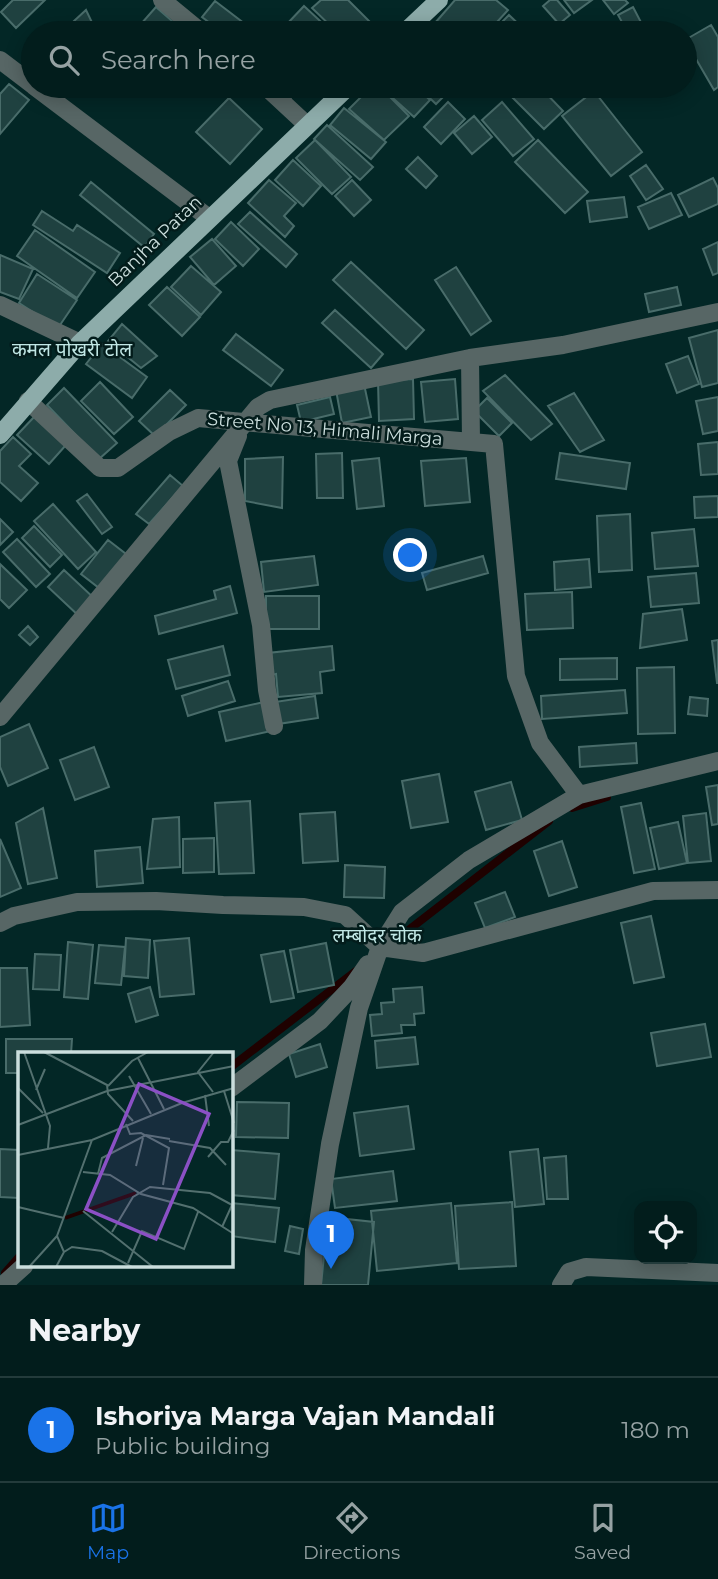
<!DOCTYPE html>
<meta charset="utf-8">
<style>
:root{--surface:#021d1c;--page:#102a29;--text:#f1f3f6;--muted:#96a2a3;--line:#233b3b;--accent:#1a73e8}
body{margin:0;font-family:Montserrat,"Noto Sans Devanagari",sans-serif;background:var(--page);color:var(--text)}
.controls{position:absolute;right:21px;bottom:21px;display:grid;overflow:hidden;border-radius:14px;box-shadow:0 4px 18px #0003}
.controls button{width:63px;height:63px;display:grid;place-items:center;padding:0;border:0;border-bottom:2px solid var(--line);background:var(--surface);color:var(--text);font:35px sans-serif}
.you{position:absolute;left:411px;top:556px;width:24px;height:24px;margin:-18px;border:5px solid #fff;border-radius:50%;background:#1a73e8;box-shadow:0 0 0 10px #1a73e833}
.badge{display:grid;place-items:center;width:46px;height:46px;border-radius:50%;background:var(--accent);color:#fff;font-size:23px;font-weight:700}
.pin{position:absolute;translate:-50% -58px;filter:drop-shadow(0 2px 4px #0008)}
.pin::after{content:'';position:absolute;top:37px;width:24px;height:21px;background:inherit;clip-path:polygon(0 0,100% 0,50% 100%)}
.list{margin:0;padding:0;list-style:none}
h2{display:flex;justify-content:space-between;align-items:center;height:91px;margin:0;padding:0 28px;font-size:30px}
h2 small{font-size:23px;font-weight:400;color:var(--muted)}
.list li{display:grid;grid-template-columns:46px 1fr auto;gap:21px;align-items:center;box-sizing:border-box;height:105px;padding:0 28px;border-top:2px solid var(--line)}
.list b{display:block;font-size:26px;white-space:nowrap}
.list p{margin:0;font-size:23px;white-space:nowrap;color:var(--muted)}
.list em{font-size:23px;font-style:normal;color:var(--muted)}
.icon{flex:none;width:38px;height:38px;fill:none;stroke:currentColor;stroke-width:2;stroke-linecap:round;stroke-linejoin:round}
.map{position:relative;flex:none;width:718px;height:1285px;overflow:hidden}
.search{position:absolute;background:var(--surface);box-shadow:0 4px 18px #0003;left:21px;right:21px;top:21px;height:77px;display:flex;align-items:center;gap:18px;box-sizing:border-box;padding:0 24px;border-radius:38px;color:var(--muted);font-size:26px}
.sheet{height:196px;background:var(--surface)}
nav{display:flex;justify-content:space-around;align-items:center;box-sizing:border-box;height:98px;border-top:2px solid var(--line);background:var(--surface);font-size:19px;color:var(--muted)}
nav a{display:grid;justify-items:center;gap:4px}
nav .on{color:var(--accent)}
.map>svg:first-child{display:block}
</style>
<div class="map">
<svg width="718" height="1285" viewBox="0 0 718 1285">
<rect width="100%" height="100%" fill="#032726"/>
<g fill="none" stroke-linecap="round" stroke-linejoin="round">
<path stroke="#1f0100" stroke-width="8" d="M572,808L607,797
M388,946L549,821
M231,1067L356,971
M5,1273L19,1257"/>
</g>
<path fill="#1f4140" stroke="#496c6a" stroke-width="2" d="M13,0H45L16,28L1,12Z
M321,0H348L371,23L361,33H338L312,8Z
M455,0H496L508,10L487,33H447L435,23Z
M550,0H557L570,15L559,24L543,6Z
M564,0H592L574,13Z
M603,0H625L628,3L614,14Z
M215,1L245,24L238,33H223L202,17Z
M304,6L333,33H297L287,24Z
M156,7L180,28L175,33H133Z
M633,7L645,30L638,33H628L618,15Z
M86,10L97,33H61Z
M509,15L528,33H491Z
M711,25L718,37V87L714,90L685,40Z
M9,84L29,100L0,134V94Z
M273,86H300L290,99Z
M372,86H379L409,116L384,140L349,109Z
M390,86H415L430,100L414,117L385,91Z
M417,86H450L452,88L436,104Z
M501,86H539L563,111L544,129Z
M594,91L642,152L611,176L562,116Z
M229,98L262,129L230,164L196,132Z
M448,102L465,119L441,144L424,127Z
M502,102L534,139L513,156L482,120Z
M344,108L386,142L371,159L330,125Z
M474,116L492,137L472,154L454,133Z
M327,125L373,167L360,180L314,139Z
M315,140L351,177L332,194L296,158Z
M538,140L588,192L565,213L515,162Z
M418,157L437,176L426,188L406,169Z
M293,160L321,186L303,206L275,180Z
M646,165L663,189L646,200L630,176Z
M713,178L718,188V204L689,217L678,195Z
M269,180L296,203L284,216L294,226L285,237L248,203Z
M352,180L371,200L354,216L335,196Z
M91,182L154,234L144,247L80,195Z
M671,193L682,215L649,229L638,207Z
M624,197L627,217L590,222L587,201Z
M42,211L73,231L77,225L120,253L107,273L33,225Z
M250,212L297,254L286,267L238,224Z
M231,222L259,249L243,266L215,239Z
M35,230L95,272L77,298L17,256Z
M212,239L236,266L214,285L190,257Z
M718,242V273L713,275L703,249Z
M0,255L33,269L19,299L0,292Z
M351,262L424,330L406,349L333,280Z
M191,266L221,292L201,315L171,287Z
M456,267L491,321L471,335L435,280Z
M37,274L77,300L58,328L19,303Z
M167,287L200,317L182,336L149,305Z
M677,287L681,305L649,312L645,294Z
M335,310L383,354L371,368L322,323Z
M122,324L157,356L141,368L108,341Z
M718,330V383L702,387L689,338Z
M236,334L283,370L271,386L223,350Z
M102,344L147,377L132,398L86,364Z
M688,356L699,384L677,393L666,364Z
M505,375L552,424L531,440L483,391Z
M413,379L414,419L379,421L378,381Z
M455,379L458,419L425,422L421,382Z
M100,382L133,417L114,434L81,401Z
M364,384L371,417L342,423L336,390Z
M64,388L117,443L99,459L47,405Z
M170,390L186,405L155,436L139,421Z
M574,393L604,440L580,452L548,406Z
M330,397L334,414L301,422L297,405Z
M718,397V431L703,434L696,401Z
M487,398L512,423L499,436L474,411Z
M35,416L66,445L49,464L17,435Z
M13,437L31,454L19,466L38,483L21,501L0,482V451Z
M718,442V474L701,475L698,444Z
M342,453L343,498H317L316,454Z
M560,453L630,463L626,489L556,479Z
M283,457L282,508L245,501V459Z
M379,458L384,506L357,509L352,461Z
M466,458L470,502L425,506L421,461Z
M170,475L183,486L149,524L136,514Z
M87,494L112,527L102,534L77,501Z
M718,496V517L695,518L694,497Z
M53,504L96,552L78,569L34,521Z
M630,514L632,570L599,572L597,516Z
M0,519L13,532L0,545Z
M34,526L62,555L50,567L22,538Z
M694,529L698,566L655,569L652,533Z
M17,539L50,574L36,587L3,552Z
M108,540L126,554L99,588L81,574Z
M314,556L318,585L264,592L261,562Z
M483,556L488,573L427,590L422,573Z
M589,559L591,587L555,590L554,562Z
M0,564L27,590L9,608L0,599Z
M64,570L96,600L80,617L48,587Z
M696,573L699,603L651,607L648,577Z
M230,586L237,613L159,634L155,616L216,599L214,591Z
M572,592L573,628L527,630L525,594Z
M266,596H319V629H266Z
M682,609L687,640L640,648L643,614Z
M28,626L38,637L30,645L19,635Z
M718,640V683H717L712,641Z
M223,646L230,675L176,689L168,660Z
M332,646L334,670L320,672L322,693L278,697L276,674L271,675L268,653Z
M617,658V679L560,680V659Z
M674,667L675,733L638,734L637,668Z
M228,681L235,701L188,716L182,696Z
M625,690L627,713L542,719L541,696Z
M315,696L318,718L278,724L275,702Z
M690,697L708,699L707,716L688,714Z
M264,702L271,731L226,741L219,712Z
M29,724L48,768L8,786L0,767V737Z
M636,743L637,763L580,767L579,747Z
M94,747L109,787L75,800L60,760Z
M439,774L448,822L411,828L402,781Z
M511,782L522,820L486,830L475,792Z
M718,785V824L712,825L706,787Z
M250,801L254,873L219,874L215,803Z
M641,803L655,869L634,873L621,807Z
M43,808L57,878L28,884L16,823Z
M335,812L338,861L303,863L300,814Z
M706,813L711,861L688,863L683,816Z
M179,817L180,867L147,869L153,819Z
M678,822L687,863L659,869L650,828Z
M214,838V872L183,873V839Z
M0,839L21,888L0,897Z
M562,841L577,887L549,896L534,851Z
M140,847L143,883L97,887L95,851Z
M345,865L385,867L384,898L344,897Z
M505,892L515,917L485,928L475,903Z
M651,916L664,977L634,983L621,923Z
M126,938L150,940L148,978L124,976Z
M189,938L194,994L160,997L154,941Z
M68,942L93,945L88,999L64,997Z
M326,943L334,985L298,992L290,950Z
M99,945L125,947L121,985L95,983Z
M284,951L294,998L271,1002L261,955Z
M35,954L61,955L59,990L33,989Z
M0,968H27L30,1025L0,1027Z
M150,987L158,1015L136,1022L128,994Z
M422,987L424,1013L414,1014L415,1025H401L402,1033L372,1036L370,1015L382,1014L381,1003L394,1002L393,989Z
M705,1024L711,1057L657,1066L651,1033Z
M415,1037L418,1064L377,1068L375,1041Z
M6,1039H72L71,1054H19V1073H6Z
M320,1044L327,1067L296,1077L289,1054Z
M237,1102L289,1103L288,1138L236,1137Z
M408,1106L414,1149L360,1156L354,1113Z
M0,1149L19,1150V1198L0,1197Z
M538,1149L544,1204L515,1207L510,1152Z
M231,1150L279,1154L275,1199L231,1195Z
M566,1156L568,1199H547L544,1158Z
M393,1171L397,1201L335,1208L331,1179Z
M512,1202L516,1266L459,1269L455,1206Z
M231,1203L279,1208L275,1242L231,1236Z
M451,1203L457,1263L377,1271L371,1211Z
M328,1217L374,1222L368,1285H321Z
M290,1226L303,1229L299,1254L285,1251Z"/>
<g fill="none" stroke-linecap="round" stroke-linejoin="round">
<path stroke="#576665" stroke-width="18" d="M162,0L202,33
M0,60L33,85
M34,86L209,218
M265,86L307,125
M0,305L80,343
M28,401L100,468H118L169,432L198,418L494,444L516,676L540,743L579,795
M238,436L228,461L261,625L267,690L274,726
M471,441L470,358L563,345L718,312
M0,717L258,407L270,400L470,358
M0,923L14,916L77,902L156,901L223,905L304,907L345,915L380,947L423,953L653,891L718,890
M231,1088L320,1021L352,987L368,964
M3,1285L24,1266
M313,1285L314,1250L330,1144L359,1008L380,947L402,912L469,860L579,795L718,761
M561,1285L569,1272L586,1267L718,1273"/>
<path stroke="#8dacaa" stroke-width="18" d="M404,33L439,0
M0,435L80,343L349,86"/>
</g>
<g text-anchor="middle" stroke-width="5" stroke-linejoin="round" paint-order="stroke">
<g font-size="18" fill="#cbdedd" stroke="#031c1b">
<text transform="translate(155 241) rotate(-44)" y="6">Banjha Patan</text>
<text transform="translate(325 429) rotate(5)" y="6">Street No 13, Himali Marga</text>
</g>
<g font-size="19" fill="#c1e7e5" stroke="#031c1b">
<text x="72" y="356">कमल पोखरी टोल</text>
<text x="377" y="942">लम्बोदर चोक</text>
</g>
</g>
<g transform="translate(18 1052)">
<rect width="215" height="215" fill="#032726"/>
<path fill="none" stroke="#1f0100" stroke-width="3.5" d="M47,166L118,141"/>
<path fill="none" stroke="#53706f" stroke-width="2" d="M6,0L32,74L30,96M26,0L89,33L90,42L115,69M120,6L146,57M111,24L133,62M90,34L114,9L130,0M0,36L25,61M18,38L27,17M206,39L216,71M195,40L180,20L196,0M187,43L191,74M108,72L112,82L123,81L151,96L145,133M0,73L89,39L216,14M151,89L192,96L208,113M0,103L74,88L164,51L216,36M190,105L203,90H210L216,78M118,114L125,86M65,120L92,123L123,142L175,156L216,182M80,122L84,106L128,83L152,87M0,155L46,166M65,159L135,215M204,175L214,153M94,180L115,145L132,135L192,141L216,154M46,200L54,195L84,199L114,215M110,211L124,179L166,197L180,160M11,215L39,184M38,215L46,200L39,184L74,88"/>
<path fill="#8b50c5" fill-opacity="0.15" stroke="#8b50c5" stroke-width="3.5" d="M121,32L191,62L138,187L68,157Z"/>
<rect width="215" height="215" fill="none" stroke="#cbdedd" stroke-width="3.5"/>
</g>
</svg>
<div class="controls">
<button><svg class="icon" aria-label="locate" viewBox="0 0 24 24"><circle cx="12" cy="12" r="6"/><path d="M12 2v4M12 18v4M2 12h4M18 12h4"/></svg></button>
</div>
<div class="you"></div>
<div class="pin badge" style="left:331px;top:1269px">1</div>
<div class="search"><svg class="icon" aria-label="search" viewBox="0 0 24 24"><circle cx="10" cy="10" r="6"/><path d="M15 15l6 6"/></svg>Search here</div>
</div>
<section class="sheet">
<h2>Nearby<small></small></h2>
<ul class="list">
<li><span class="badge">1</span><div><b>Ishoriya Marga Vajan Mandali</b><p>Public building</p></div><em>180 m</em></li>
</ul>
</section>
<nav>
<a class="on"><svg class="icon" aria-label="map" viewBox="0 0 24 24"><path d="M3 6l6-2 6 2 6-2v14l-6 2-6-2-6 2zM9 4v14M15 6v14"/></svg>Map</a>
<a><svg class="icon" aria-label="directions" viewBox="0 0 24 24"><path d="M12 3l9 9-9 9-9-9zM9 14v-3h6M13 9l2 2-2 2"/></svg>Directions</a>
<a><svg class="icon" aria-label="saved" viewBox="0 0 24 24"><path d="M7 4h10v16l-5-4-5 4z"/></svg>Saved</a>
</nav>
